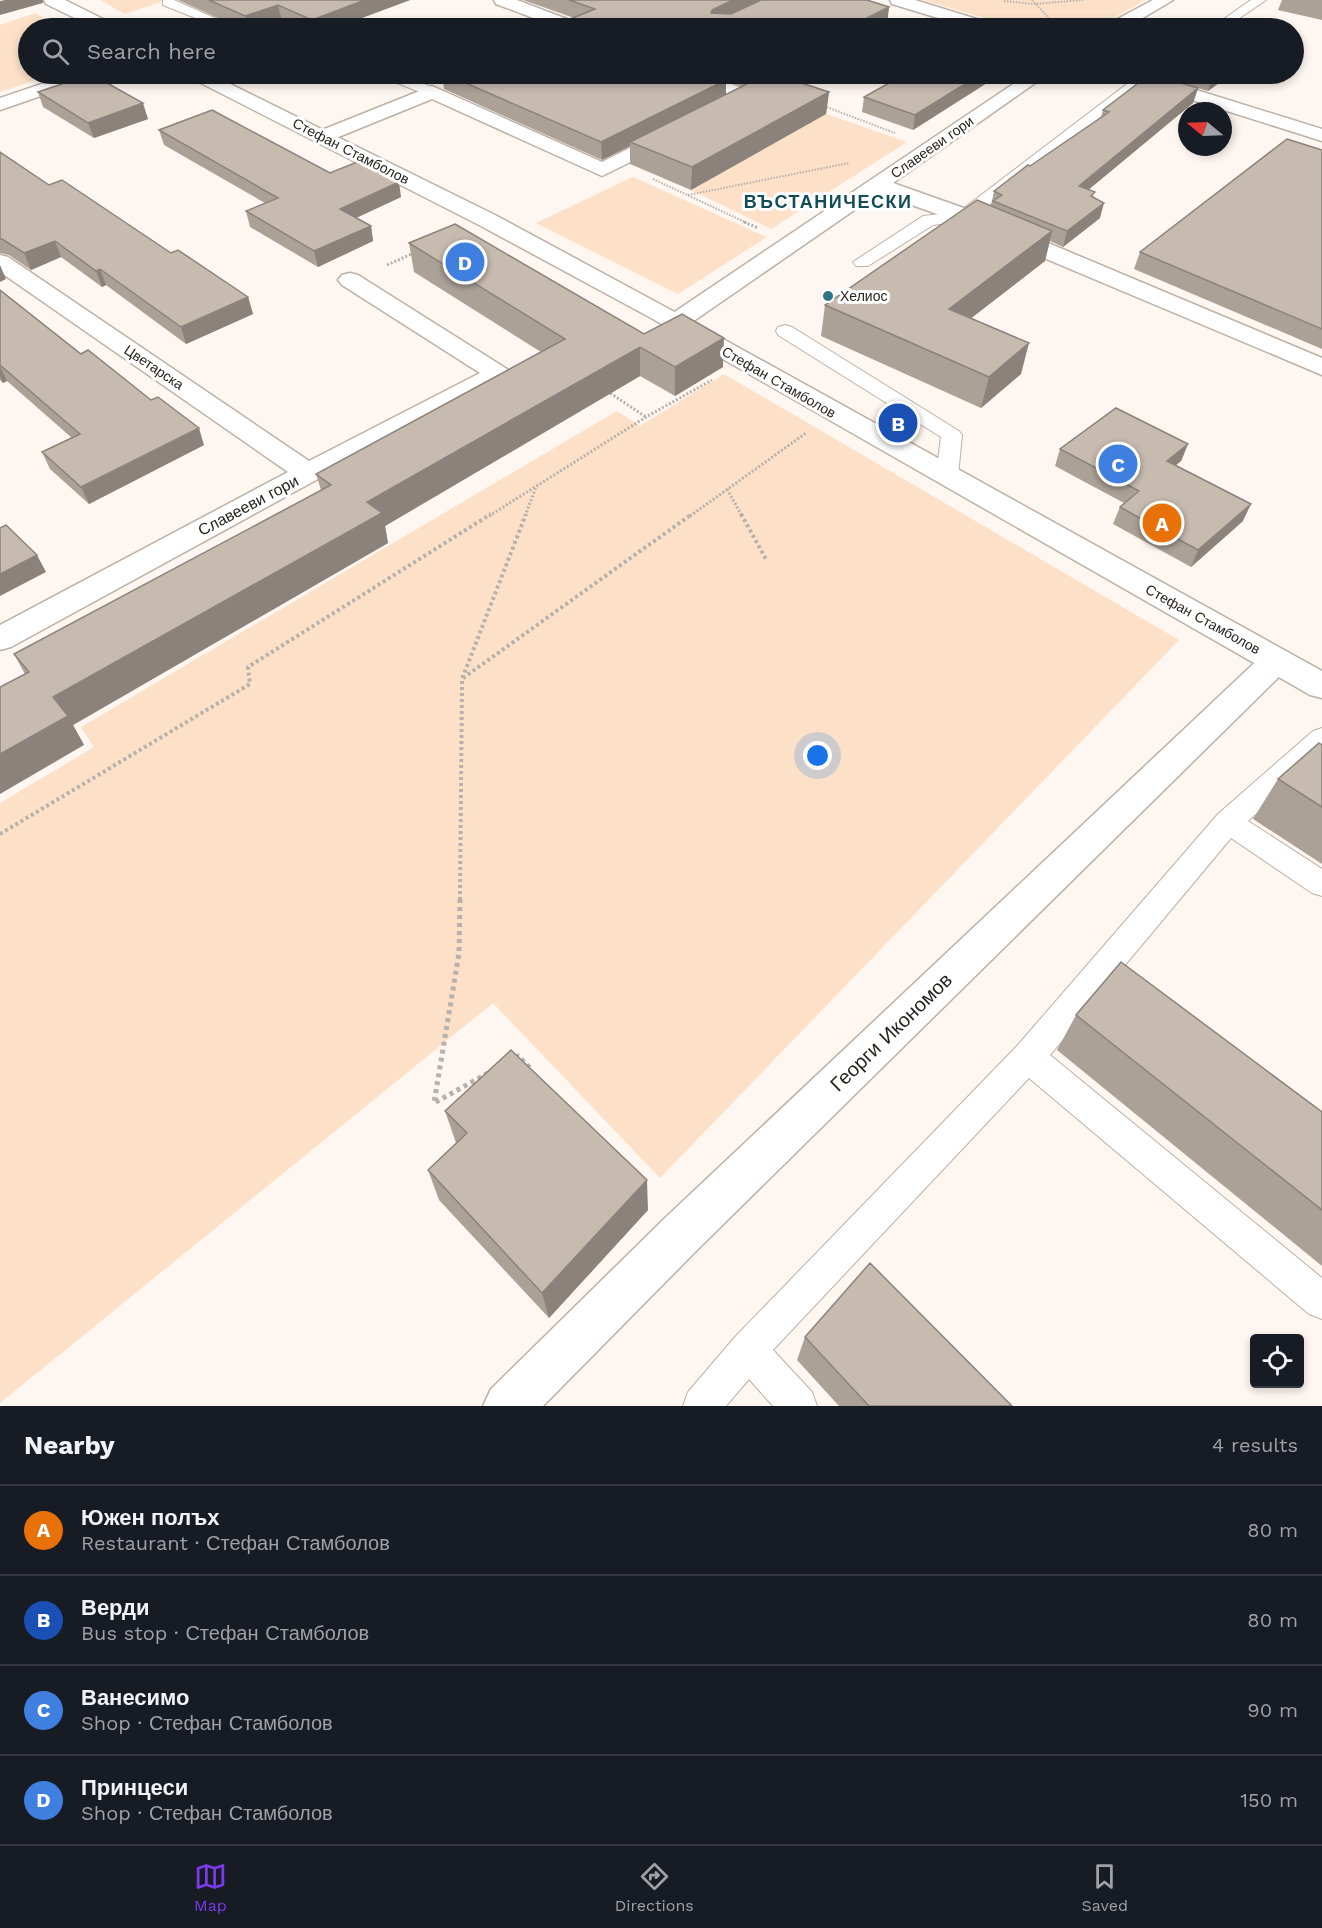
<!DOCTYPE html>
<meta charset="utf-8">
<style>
:root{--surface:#171b24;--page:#242831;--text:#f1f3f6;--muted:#9ea1a6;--line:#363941;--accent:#7c3aed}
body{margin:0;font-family:"Work Sans",sans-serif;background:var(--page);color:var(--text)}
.controls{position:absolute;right:18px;bottom:18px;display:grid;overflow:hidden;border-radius:6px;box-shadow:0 3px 9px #0003}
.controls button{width:54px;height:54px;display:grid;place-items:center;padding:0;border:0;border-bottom:2px solid var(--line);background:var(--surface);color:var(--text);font:30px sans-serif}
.compass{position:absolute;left:1178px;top:102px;width:54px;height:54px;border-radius:50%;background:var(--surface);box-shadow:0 3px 9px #0003;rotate:289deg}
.you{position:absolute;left:818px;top:756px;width:21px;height:21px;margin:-15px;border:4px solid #fff;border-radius:50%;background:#1a73e8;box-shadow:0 0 0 9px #1a73e833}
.badge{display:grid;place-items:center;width:39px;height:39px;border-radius:50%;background:var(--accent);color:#fff;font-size:20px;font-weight:700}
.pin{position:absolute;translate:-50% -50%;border:3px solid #fff;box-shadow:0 2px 6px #0006}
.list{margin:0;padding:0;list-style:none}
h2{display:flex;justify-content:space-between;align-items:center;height:78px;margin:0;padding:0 24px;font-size:26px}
h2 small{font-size:20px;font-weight:400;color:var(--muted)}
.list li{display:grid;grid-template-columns:39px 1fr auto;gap:18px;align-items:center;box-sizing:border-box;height:90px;padding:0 24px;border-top:2px solid var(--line)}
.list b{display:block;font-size:22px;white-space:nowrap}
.list p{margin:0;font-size:20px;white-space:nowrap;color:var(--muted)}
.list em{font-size:20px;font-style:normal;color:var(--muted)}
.icon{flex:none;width:33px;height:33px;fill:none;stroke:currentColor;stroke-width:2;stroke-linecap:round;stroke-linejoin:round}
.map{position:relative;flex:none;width:1322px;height:1406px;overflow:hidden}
.search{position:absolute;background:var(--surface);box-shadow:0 3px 9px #0003;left:18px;right:18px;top:18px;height:66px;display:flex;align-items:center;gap:15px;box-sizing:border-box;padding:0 21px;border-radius:33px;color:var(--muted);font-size:22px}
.sheet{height:438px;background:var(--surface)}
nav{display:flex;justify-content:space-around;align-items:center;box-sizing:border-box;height:84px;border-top:2px solid var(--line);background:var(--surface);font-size:16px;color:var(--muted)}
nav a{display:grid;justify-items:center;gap:3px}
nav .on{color:var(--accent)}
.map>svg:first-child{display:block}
</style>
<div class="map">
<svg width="1322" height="1406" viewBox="0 0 1322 1406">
<rect width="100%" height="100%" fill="#fef6f0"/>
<path fill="#fce1c8" d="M100,0H167L125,14Z
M923,0H1145L1097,28H1019Z
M35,13L61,28H28V74H54L0,92V25Z
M826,114L907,142L771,229L691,190Z
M633,177L767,237L678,294L536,223Z
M724,374L1179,640L660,1178L493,1003L0,1403V803L94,747L81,727L617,411L640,426Z"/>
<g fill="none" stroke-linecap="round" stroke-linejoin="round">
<defs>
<path id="lane" d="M163,0H174L237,28H220L163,5Z
M1251,0H1266L1225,28H1211Z
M381,74H399L437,89L439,92L432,96L427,95L383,77Z
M1140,74H1155L970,220L933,225L868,266H856L853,262L923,216L959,212Z
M785,325L792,327L959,431L962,435L958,476L955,481L947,483L939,481L936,476L941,437L778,335L776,331L778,327Z
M1322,728V754L1248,821L1322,869V896L1312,893L1231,838L1050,1055L1322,1278V1319L1309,1314L1029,1078L773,1350L812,1392L817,1406H773L749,1379L726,1406H683L688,1392L735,1337L1017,1046L1218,814L1313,731Z"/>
<path id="street" d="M494,0H517L580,24L583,28H560L496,4Z
M890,0H915L993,24L996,28H971L892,4Z
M1153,0H1173L1126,28H1105L1108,24Z
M71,74H96L93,78L0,110V98Z
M680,74H704L753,92L755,96L753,100H739L683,78Z
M1028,74H1048L893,183L972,211L1322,358V375L956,221L879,193L685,327L676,329L667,327L664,322L667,317Z
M1119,74H1145L1322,129V141L1122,78Z
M432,86L602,162L663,131H677L680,135L677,139L602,176L432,99L331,140H317L314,136L317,132Z
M0,255L8,257L309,461L480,373L342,285L338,280L342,275L350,273L358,275L507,369L511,374L507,379L318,479L11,647L0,650V625L288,472L0,272Z
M1277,648L1288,652L1293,660L1288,668L697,1250L543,1406H483L491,1389L665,1218L1266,652Z"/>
<path id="secondary" d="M44,0H65L113,24L116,28H95L46,4Z
M188,74H210L497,216L669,309L1322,671V698L1310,695L653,319L481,226L191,78Z"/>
</defs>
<use href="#lane" stroke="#bdb0a6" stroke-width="2"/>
<use href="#street" stroke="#bdb0a6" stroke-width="3"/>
<use href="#secondary" stroke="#bdb0a6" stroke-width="3"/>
<path stroke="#b7b0ab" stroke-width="2" stroke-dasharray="1.5 1.5" stroke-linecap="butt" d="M1032,0L1058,28
M1004,1L1034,4L1083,0
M824,106L895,133
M653,179L747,223
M688,195L849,163"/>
<path stroke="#b7b0ab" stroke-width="3" stroke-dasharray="2 2" stroke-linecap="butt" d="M744,222L758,228
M387,265L416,252
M607,391L646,417
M727,489L742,516
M489,516L646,417L712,380
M525,516L536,487
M690,516L806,433"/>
<path stroke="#b7b0ab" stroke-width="4" stroke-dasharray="3 3" stroke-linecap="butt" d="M741,514L767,561
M463,678L692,514
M0,834L250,684L248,667L491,514
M460,900L462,679L526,514"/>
<path stroke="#b7b0ab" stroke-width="5" stroke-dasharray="4 4" stroke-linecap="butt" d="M460,899L459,953L434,1103L490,1072
M515,1058L518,1056L531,1069"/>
<use href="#lane" fill="#fff" fill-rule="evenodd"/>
<use href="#street" fill="#fff" fill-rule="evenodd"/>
<use href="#secondary" fill="#fff" fill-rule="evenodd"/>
</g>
<path fill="#aba197" d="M178,0H410L335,28H298L282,21L261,28H240Z
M523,0H867L889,7L887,23L574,18Z
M1282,0H1322V20L1278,10Z
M442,74H709L726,94L742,86L709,74H779L777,75L829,92L826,114L691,190L630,164V146L602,160L444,89Z
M905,74H1001L913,130L862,112L864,97Z
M1161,74H1231L1208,91L1160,76Z
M1198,88L1193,103L1089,189L1094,198L1100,218L1063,247L1050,241L1045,261L971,318L1021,374L981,408L821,336L825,305L991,206L994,191L1101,117L1103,110Z
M38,92L148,119L94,138L43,107Z
M159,130L330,173L401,197L356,218L371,226L373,241L318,267L250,227L246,211L265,203L164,145Z
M1322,150V349L1134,269L1140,252Z
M0,152L49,185L171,253L248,297L253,314L186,344L106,285L102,287L61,257L31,270L9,255L0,253Z
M409,243L644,334L723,367L675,396L640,376L385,526L388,543L73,725L84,745L25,674L14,654L321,490L316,474L541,352L414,272Z
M0,290L81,354L204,445L89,504L50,469L42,452L72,438L7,381L3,383L0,380Z
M1188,444L1181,461L1176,465L1243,521L1191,567L1113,524L1120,507L1124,503L1055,466L1060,449Z
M1322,745V864L1253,819L1278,779Z
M1076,1015L1322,1112V1266L1057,1050Z
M445,1111L648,1210L549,1318L439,1200L428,1170L456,1143Z
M805,1337L1012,1406H839L797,1360Z"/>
<path fill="#8b837b" d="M5,0H43V3L0,15V1Z
M365,0H410L335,28H314L312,20Z
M733,0H767L711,26L712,10Z
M278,5L282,21L261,28H248L245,16Z
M889,7L887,23L877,28H847Z
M749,74H779L748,88Z
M981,74H1001L913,130L915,115Z
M1214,74H1231L1208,91Z
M726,80V97L630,142V146L602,160L601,142Z
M1198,88L1193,103L1075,201L1079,186Z
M829,92L826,114L691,190L692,167Z
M143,103L148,119L94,138L88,123Z
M399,182L401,197L343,224L340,209Z
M1104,203L1100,218L1063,247L1067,231Z
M371,226L373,241L318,267L314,251Z
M1052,231L1045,261L943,340L949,309Z
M55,241L61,257L31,270L24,253Z
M0,265L6,279L0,282Z
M100,269L106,285L102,287L96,271Z
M248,297L253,314L186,344L181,327Z
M724,338L723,367L675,396V367Z
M1029,343L1021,374L981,408L989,377Z
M640,347V376L385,526L388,543L73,725L84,745L0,794V754L53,697L367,502Z
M0,366L7,381L3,383L0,376Z
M199,428L204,445L89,504L81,487Z
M1188,444L1181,461L1160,478L1167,461Z
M1251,504L1243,521L1191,567L1198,550Z
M37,555L46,572L0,596V574Z
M647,1180L648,1210L549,1318L542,1293Z"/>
<path fill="#c7bbb0" stroke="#8b837b" stroke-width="1.5" d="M209,0H365L312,20L278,5L245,16Z
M569,0H733L712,10L711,13L731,14L761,0H867L889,7L847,28H548L595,9Z
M91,74L143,103L88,123L38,92Z
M445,74H709L726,80L601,142Z
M767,74H774L829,92L692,167L630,142Z
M905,74H981L915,115L864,97Z
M1150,74L1198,88L1079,186L1095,192L1091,196L1104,203L1067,231L993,201L1002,195L994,191L1028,165L1030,166L1109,112L1103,110Z
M212,110L330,173L357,162L399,182L340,209L371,226L314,251L246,211L278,198L159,130Z
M1287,139L1322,150V329L1140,252Z
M0,152L49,185L62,180L171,253L178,250L248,297L181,327L100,269L96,271L55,241L24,253L2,239H0Z
M977,200L1052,231L949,309L1029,343L989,377L825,305Z
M455,224L644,334L682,314L724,338L675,367L640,347L367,502L382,513L53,697L68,716L0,754V687L29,672L14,654L331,485L316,474L565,339L409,243Z
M0,290L81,354L88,350L151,400L158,397L199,428L81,487L42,452L80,434L0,365Z
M1116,408L1188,444L1167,461L1251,504L1198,550L1120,507L1139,491L1060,449Z
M6,525L37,555L0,574V528Z
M1319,743L1322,745V807L1278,779Z
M1121,962L1322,1112V1210L1076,1015Z
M511,1050L647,1180L542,1293L428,1170L467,1133L445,1111Z
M870,1263L1012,1406H869L805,1337Z"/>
<circle fill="#2f7583" stroke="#fff" stroke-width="2" cx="828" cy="296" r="6"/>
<g text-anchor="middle" stroke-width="6" stroke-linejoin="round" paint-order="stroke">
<g font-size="14" fill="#28231f" stroke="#fff">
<text transform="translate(932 147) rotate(-35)" y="5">Славееви гори</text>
<text transform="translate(351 151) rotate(27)" y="5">Стефан Стамболов</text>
<text transform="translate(154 367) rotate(34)" y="5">Цветарска</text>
<text transform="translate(779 382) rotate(30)" y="5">Стефан Стамболов</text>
<text transform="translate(1203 619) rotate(29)" y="5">Стефан Стамболов</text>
</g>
<g font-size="14" fill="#28231f" stroke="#fff" text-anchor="start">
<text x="840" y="301">Хелиос</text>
</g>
<g font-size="16" fill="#28231f" stroke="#fff">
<text transform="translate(248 505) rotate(-28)" y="6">Славееви гори</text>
</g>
<g font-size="18" font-weight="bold" letter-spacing="1.5" fill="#114c57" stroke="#fff">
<text x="828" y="208">ВЪСТАНИЧЕСКИ</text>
</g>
<g font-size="20" fill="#28231f" stroke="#fff">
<text transform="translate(891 1032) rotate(-44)" y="7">Георги Икономов</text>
</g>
</g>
</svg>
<div class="controls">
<button><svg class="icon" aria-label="locate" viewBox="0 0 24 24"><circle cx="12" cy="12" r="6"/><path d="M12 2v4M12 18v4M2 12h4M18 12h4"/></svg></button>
</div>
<svg class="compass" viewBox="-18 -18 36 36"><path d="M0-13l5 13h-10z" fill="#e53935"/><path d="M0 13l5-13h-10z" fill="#9ea1a6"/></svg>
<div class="you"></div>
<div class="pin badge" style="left:1162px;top:523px;background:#e8710a">A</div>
<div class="pin badge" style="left:898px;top:423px;background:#1a4fb4">B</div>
<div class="pin badge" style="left:1118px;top:464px;background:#3f7fe0">C</div>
<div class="pin badge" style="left:465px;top:262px;background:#3f7fe0">D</div>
<div class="search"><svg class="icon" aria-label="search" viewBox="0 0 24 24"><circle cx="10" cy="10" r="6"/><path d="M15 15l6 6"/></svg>Search here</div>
</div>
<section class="sheet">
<h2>Nearby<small>4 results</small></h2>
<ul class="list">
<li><span class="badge" style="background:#e8710a">A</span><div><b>Южен полъх</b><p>Restaurant · Стефан Стамболов</p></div><em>80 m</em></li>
<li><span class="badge" style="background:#1a4fb4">B</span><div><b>Верди</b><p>Bus stop · Стефан Стамболов</p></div><em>80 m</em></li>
<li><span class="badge" style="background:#3f7fe0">C</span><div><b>Ванесимо</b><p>Shop · Стефан Стамболов</p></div><em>90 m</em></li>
<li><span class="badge" style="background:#3f7fe0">D</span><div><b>Принцеси</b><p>Shop · Стефан Стамболов</p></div><em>150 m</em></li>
</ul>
</section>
<nav>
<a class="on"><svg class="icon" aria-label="map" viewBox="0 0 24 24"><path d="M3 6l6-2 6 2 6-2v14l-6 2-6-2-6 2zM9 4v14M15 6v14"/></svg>Map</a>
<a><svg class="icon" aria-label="directions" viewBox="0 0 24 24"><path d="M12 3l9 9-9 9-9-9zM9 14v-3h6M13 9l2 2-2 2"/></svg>Directions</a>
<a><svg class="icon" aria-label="saved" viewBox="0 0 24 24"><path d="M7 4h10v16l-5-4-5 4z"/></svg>Saved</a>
</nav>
